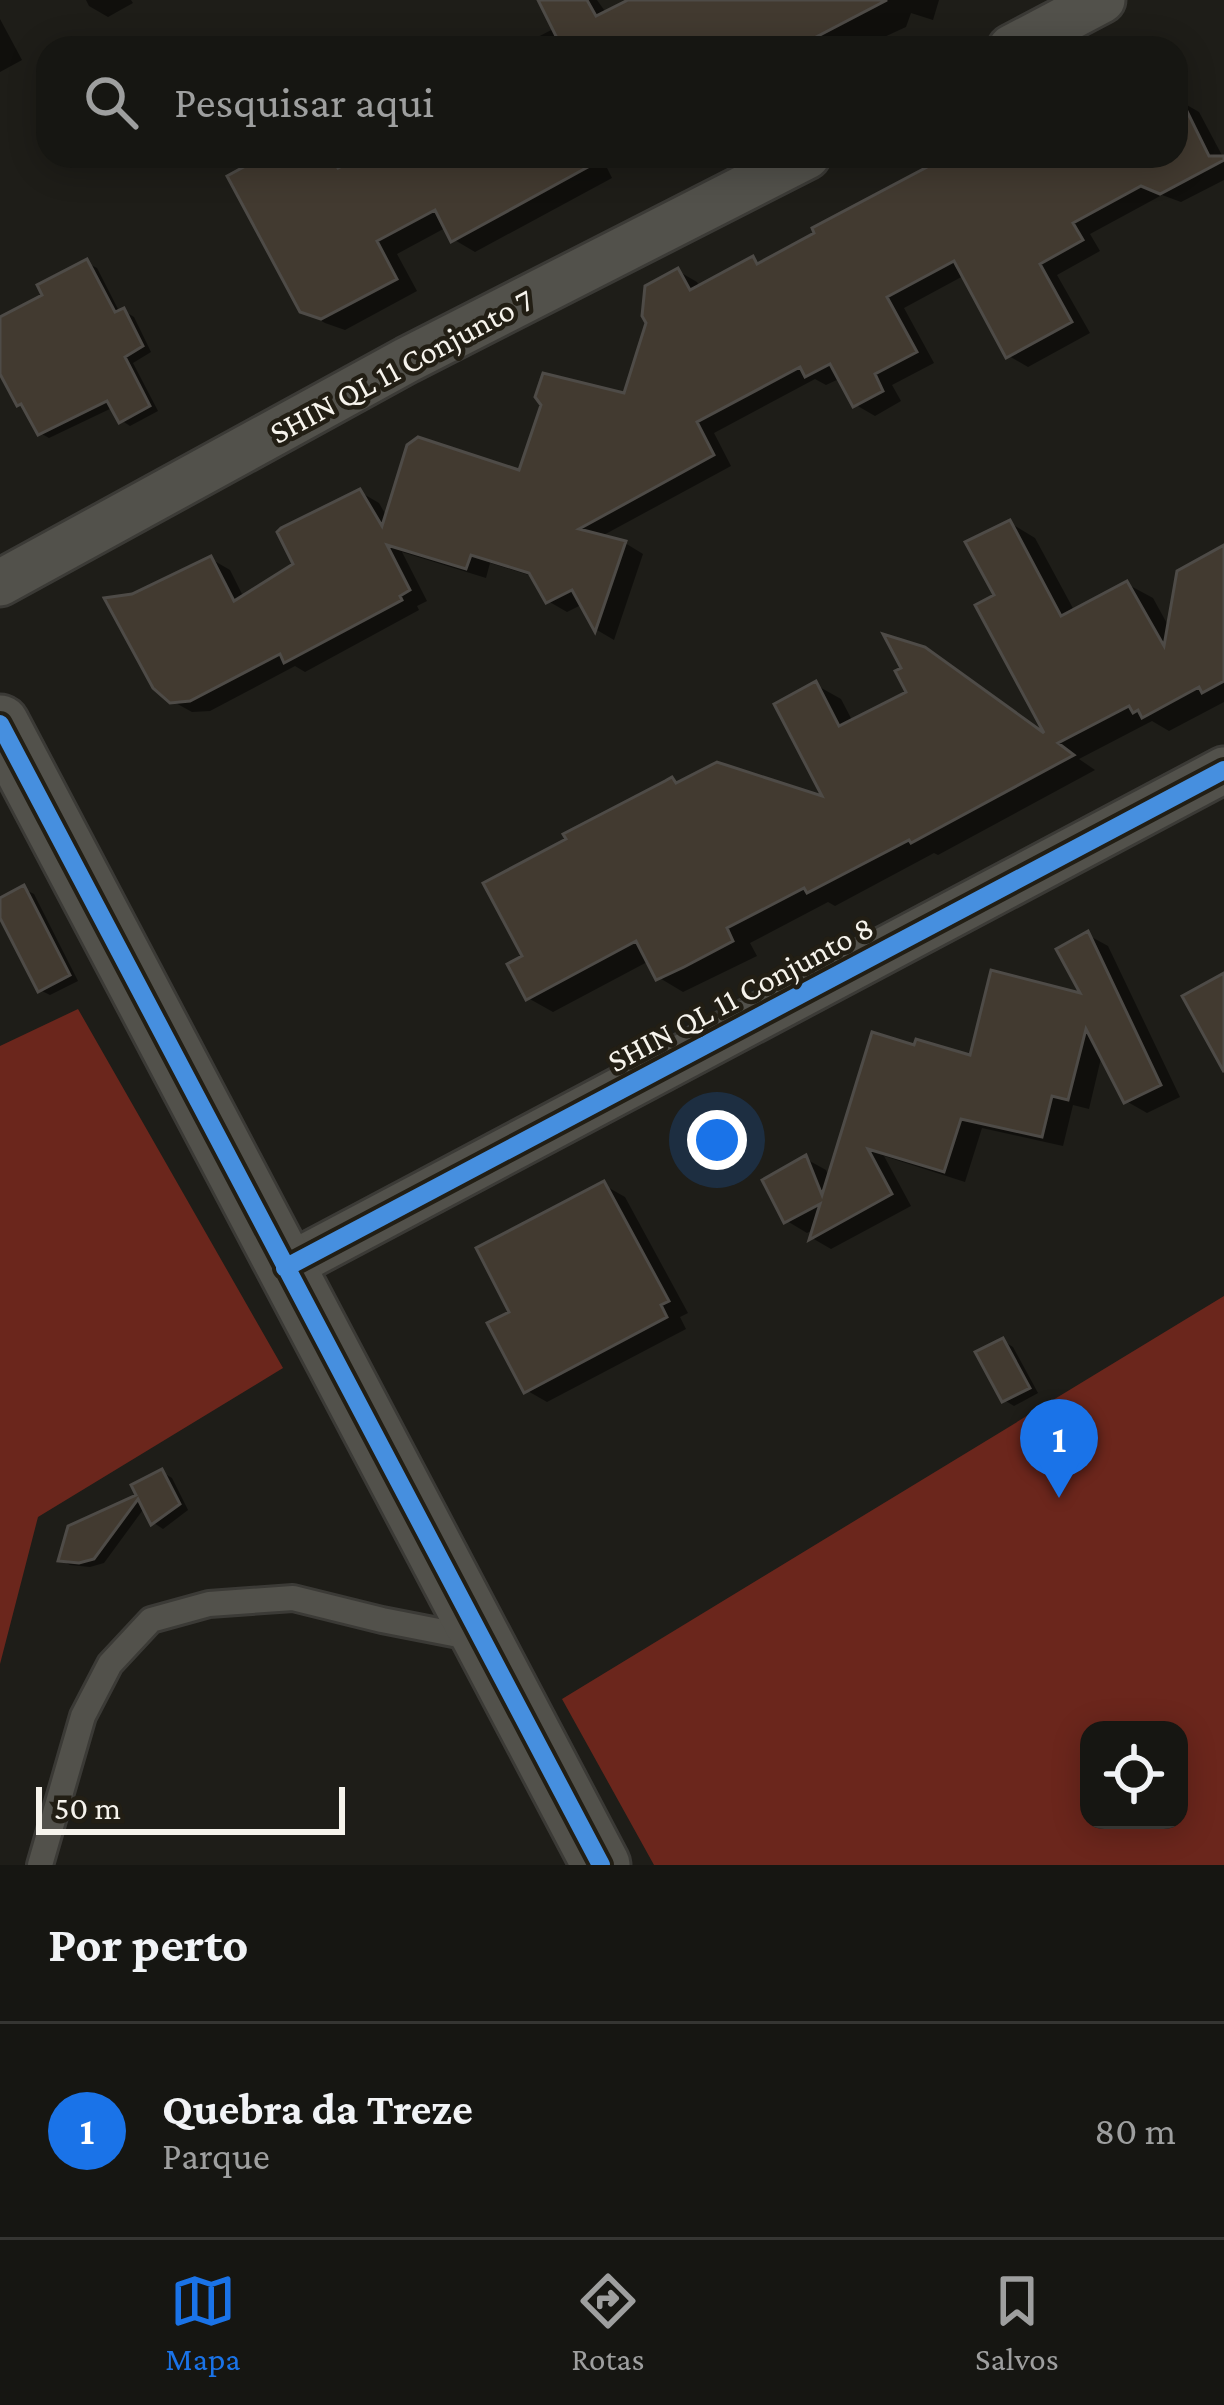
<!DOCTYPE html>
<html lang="pt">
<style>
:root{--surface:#161612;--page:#232320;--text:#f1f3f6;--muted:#9e9f9f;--line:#353532;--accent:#1a73e8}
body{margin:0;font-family:"Crimson Pro",serif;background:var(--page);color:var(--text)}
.controls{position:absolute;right:36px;bottom:36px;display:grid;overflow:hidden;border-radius:24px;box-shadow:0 6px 30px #0003}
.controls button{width:108px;height:108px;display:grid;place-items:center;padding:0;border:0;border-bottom:3px solid var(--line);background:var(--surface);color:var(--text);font:60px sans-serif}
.scale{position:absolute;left:36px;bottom:30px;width:309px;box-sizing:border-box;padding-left:12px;border:6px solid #f6f3ec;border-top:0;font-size:33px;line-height:42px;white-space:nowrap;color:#f6f3ec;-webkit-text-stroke:9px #221e14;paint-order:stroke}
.you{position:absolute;left:717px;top:1140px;width:42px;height:42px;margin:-30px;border:9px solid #fff;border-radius:50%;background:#1a73e8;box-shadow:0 0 0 18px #1a73e833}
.badge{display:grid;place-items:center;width:78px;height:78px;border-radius:50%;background:var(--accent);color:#fff;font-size:39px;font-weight:700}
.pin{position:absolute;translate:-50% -99px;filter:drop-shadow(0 3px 6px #0008)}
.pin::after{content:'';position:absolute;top:63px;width:42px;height:36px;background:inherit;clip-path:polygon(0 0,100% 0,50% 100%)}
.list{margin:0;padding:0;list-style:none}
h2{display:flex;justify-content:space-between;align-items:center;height:156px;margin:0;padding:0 48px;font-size:51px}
h2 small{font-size:39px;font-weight:400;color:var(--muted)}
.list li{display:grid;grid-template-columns:78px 1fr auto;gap:36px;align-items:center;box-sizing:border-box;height:216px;padding:0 48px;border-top:3px solid var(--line)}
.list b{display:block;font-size:45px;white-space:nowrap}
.list p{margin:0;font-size:39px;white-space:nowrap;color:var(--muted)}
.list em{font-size:39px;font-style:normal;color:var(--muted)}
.icon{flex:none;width:66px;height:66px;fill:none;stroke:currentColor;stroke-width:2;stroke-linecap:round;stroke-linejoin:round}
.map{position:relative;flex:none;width:1224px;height:1865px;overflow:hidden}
.search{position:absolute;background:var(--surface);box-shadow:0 6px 30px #0003;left:36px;right:36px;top:36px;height:132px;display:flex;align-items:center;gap:30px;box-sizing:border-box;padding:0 42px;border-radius:36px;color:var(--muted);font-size:45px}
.sheet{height:372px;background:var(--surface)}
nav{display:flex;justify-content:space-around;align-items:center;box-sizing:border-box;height:168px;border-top:3px solid var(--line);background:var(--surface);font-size:33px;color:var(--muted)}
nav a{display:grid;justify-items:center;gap:6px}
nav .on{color:var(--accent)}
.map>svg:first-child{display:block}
</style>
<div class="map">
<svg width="1224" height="1865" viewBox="0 0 1224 1865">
<rect width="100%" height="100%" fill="#1e1d18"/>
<path fill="#6b261c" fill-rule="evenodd" d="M78,1009L283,1368L38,1517L0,1664V1046Z
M1224,1296V1865H654L562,1699ZM1089,1730H1179V1820H1089Z"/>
<path fill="#0007" d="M86,0H131L133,3L108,17L89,6Z
M559,0H597L607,14L635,0H939L933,20L911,13L906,27L871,43L861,37L839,48H517L555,28Z
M0,19L22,60L0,72Z
M1180,101L1199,112L1224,159V180L1181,202L1162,195L1090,234L1100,251L1057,275L1090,333L1028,367L1009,356L965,275L904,308L934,363L892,385L901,401L875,416L856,405L841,378L826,385L815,379L714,433L731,466L600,537L625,543L643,554L614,640L597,630L583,604L567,612L548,601L535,577L490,563L486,578L402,552L427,601L417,606L419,610L305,672L295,666L210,711L192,712L172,701L133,597L211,559L230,570L244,598L297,565L360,492L379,503L387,517L521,474L626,397L678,271L697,282L700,288L753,259L762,265L957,156H1176V103Z
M271,156H344L349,165L367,156H601L612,178L475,252L453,239L447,227L397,254L417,291L345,330L325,323L302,310Z
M87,263L97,268L120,313L124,311L134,317L151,352L133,363L158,411L130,426L121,420L114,407L49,438L40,433L27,409L19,404L0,367V320L46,296Z
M1010,523L1035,538L1075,612L1127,584L1153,598L1170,629L1224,549V702L1169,731L1152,721L1079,759L1095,770L938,855L934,853L835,906L828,902L750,943L757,956L683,992L658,977L649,961L553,1012L528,998L526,957L672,780L679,784L828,801L816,685L841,699L853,722L910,693L923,649L950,665L1049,737L998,596Z
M24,889L34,894L78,981L50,995L40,990L0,912V901Z
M1088,935L1108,946L1180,1097L1147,1113L1126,1101L1102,1054L1089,1109L1073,1105L1063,1146L982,1128L965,1182L884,1156L911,1206L831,1249L812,1238L816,1228L807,1233L787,1221L806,1159L826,1170L830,1180L972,1059L1085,997Z
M604,1185L625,1197L688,1313L680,1317L686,1329L547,1402L526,1390Z
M1003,1341L1013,1347L1038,1393L1014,1406L1004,1400Z
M162,1472L172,1478L188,1510L163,1529L154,1523L145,1507L104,1563L90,1567L70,1565L61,1560L140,1496Z"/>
<path fill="#423a30" stroke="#4e4b47" stroke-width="3" d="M538,0H587L596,16L628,0H887L795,48H533L556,36Z
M1176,89L1209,156H1224V160L1160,194L1141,186L1073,223L1083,240L1040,264L1072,322L1006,358L954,261L887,297L917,352L875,374L883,391L853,407L830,364L805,377L800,367L697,422L714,455L579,529L626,541L595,632L572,590L546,603L529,573L471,555L466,569L387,545L410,590L400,596L402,600L284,663L280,654L190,701L170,703L153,688L104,598L132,594L211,556L234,601L293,564L277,532L281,528L360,489L382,526L407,445L418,437L519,470L541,405L535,397L543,373L624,393L646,323L642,316L645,286L678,268L690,290L753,256L757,264L814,233L812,228L948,156H1176Z
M264,156H331L338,168L361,156H608L451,242L435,210L377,241L397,279L321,319L300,312L227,176Z
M87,259L115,312L124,308L143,346L125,357L150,406L119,423L107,401L38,435L21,404L17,406L0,374V317L42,295L37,285Z
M1010,520L1061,616L1127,581L1164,646L1177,571L1224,545V681L1202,693L1199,687L1142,718L1138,710L1133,713L1129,706L1058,743L1074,755L911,843L909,840L807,893L804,888L727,928L733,941L684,967L656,980L636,941L526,1000L507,964L522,956L483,883L566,839L563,834L665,781L672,777L676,783L717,762L822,796L774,704L816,681L839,726L906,692L895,671L901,668L883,634L925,647L1044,733L975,605L994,595L965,542Z
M24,885L70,975L38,992L0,918V898Z
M1088,931L1161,1085L1124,1103L1086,1029L1068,1100L1052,1096L1042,1137L961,1119L944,1172L868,1149L892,1194L809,1240L820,1204L784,1223L762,1180L806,1155L822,1195L872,1032L914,1045L916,1039L970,1055L991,970L1080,993L1056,949Z
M1224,973V1072L1182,996Z
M604,1181L669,1301L661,1305L667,1317L524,1393L487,1323L509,1312L476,1248Z
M1003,1338L1030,1388L1002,1402L975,1352Z
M162,1469L180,1504L151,1525L138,1499L94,1559L79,1563L58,1561L68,1526L136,1495L131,1485Z"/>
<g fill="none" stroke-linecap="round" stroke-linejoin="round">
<defs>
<path id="service" d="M40,1865L83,1716L110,1664L151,1620L209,1604L293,1598L382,1620L479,1639"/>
<path id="minor" d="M1011,48L1102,0
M0,583L407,360L807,156
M285,1268L1224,770"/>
<path id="tertiary" d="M0,724L601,1865"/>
</defs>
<use href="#service" stroke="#3b3a36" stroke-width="30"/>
<use href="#minor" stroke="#3b3a36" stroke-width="51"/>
<use href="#tertiary" stroke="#3b3a36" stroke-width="63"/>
<use href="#service" stroke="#52514b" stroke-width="24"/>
<use href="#minor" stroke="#52514b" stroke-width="45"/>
<use href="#tertiary" stroke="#52514b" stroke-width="57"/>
<defs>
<path id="cycleway" d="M0,724L601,1865
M285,1268L1224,770"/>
</defs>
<use href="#cycleway" stroke="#221e14" stroke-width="26"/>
<use href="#cycleway" stroke="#468fdf" stroke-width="18"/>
</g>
<g text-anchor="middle" stroke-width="9" stroke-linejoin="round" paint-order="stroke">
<g font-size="33" fill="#f6f3ec" stroke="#221e14">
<text transform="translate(401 365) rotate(-28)" y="12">SHIN QL 11 Conjunto 7</text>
<text transform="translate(740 993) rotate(-28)" y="12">SHIN QL 11 Conjunto 8</text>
</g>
</g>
</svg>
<div class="controls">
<button><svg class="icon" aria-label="locate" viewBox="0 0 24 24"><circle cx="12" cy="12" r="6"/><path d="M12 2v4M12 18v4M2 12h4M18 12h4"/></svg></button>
</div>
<div class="scale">50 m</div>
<div class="you"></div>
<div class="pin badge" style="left:1059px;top:1498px">1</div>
<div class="search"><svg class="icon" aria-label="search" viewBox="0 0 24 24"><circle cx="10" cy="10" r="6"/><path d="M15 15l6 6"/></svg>Pesquisar aqui</div>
</div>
<section class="sheet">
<h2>Por perto<small></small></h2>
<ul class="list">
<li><span class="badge">1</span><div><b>Quebra da Treze</b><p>Parque</p></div><em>80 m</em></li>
</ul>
</section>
<nav>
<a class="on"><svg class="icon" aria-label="map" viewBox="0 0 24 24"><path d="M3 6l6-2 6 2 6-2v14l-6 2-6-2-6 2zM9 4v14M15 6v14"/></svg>Mapa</a>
<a><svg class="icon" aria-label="directions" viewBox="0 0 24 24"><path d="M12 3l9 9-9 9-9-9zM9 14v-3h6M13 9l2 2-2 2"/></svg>Rotas</a>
<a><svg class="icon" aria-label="saved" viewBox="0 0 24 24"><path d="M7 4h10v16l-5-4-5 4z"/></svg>Salvos</a>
</nav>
